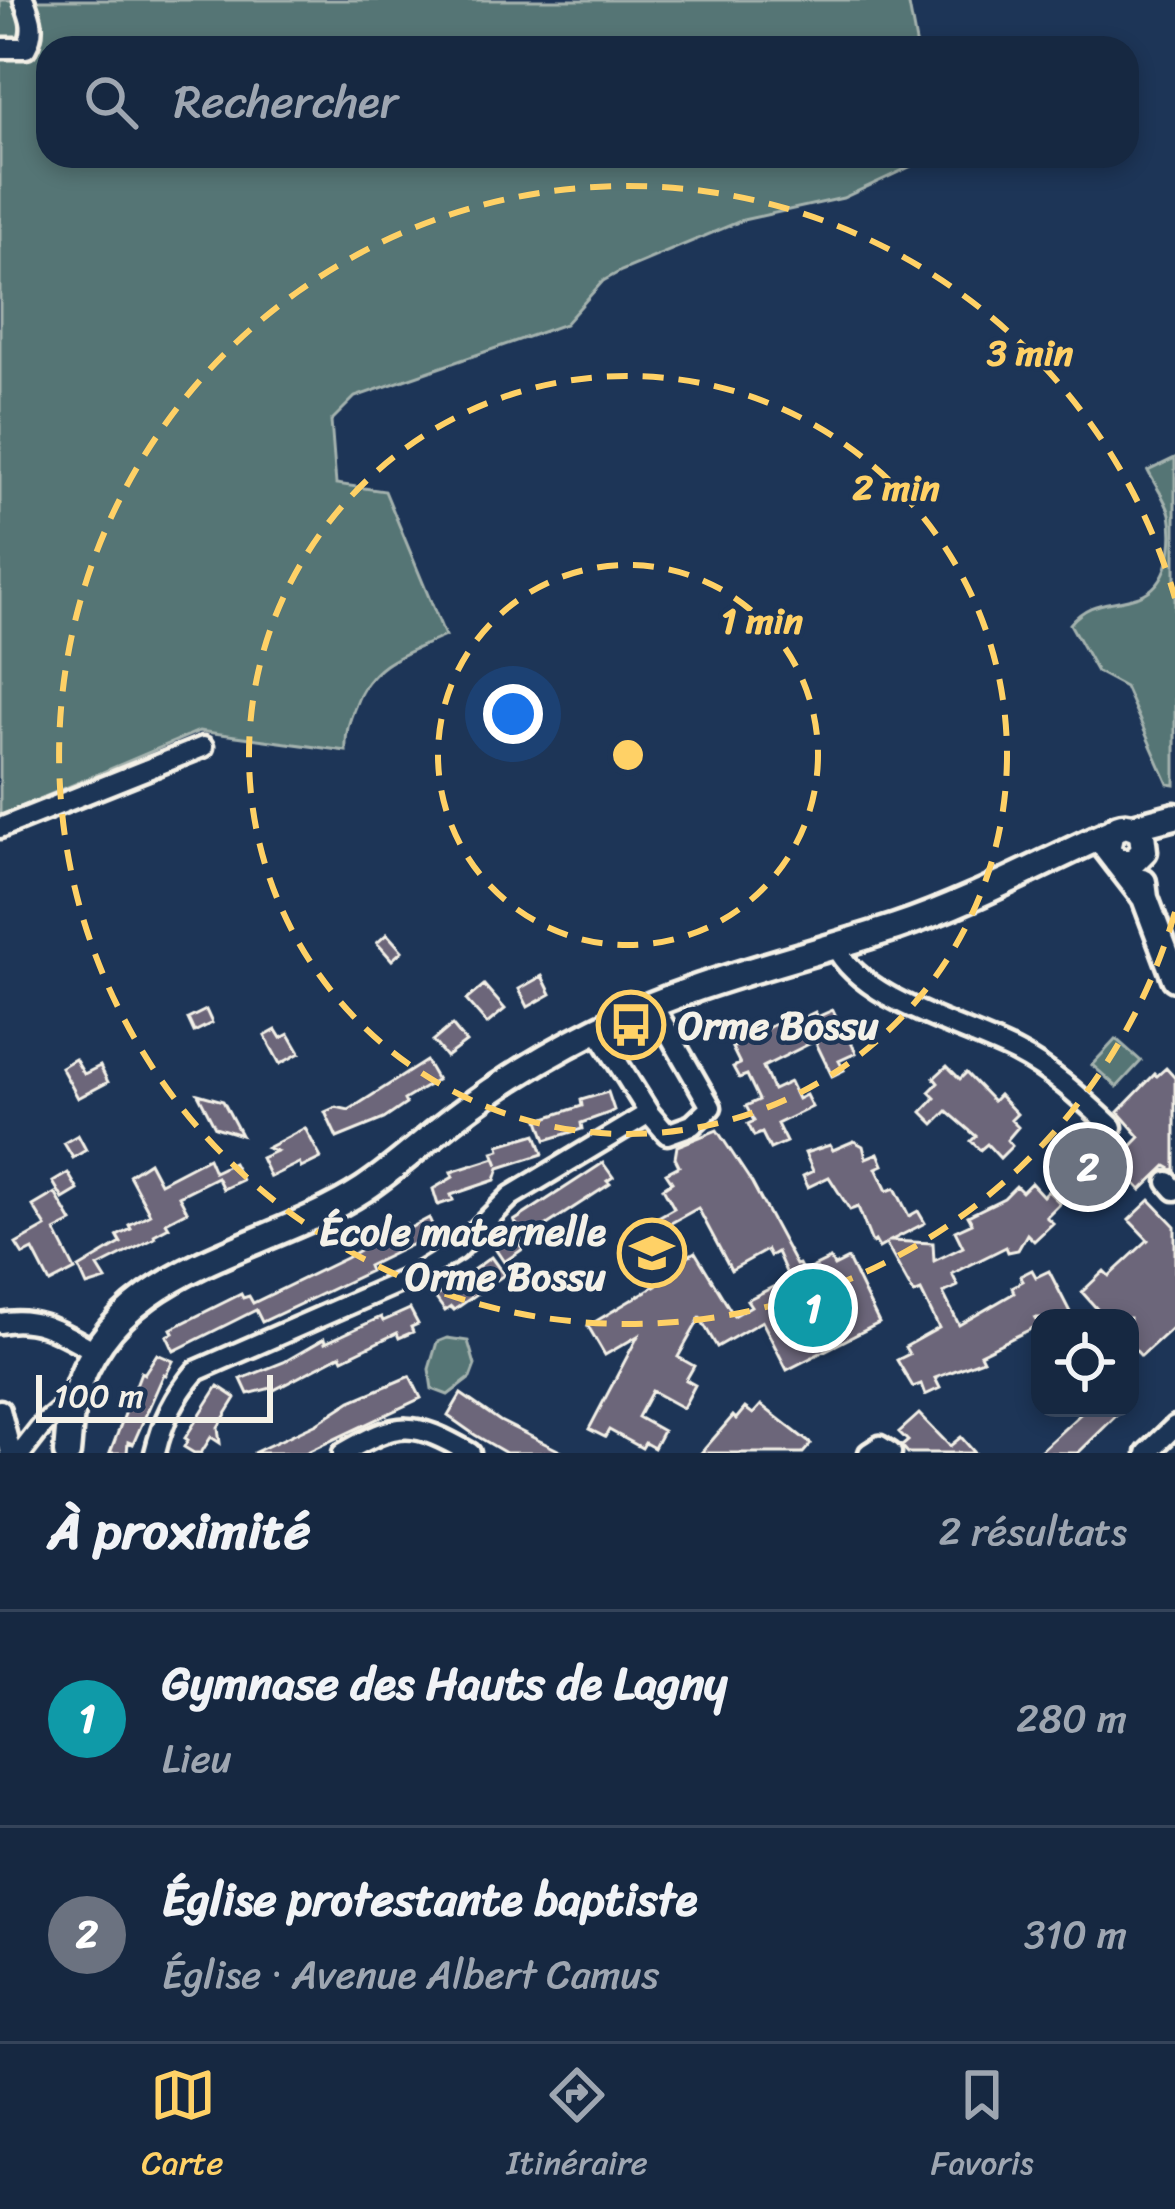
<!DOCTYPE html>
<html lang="fr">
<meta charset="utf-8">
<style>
:root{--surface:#162841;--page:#1f3048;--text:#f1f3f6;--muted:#9ea6b1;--line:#35445a;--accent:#ffd166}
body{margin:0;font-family:Sriracha,sans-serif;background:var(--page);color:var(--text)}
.controls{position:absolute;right:36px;bottom:36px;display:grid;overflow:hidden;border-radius:24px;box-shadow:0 6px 18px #0003}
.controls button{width:108px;height:108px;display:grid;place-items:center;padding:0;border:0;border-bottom:3px solid var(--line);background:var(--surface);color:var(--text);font:60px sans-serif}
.scale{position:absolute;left:36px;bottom:30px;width:237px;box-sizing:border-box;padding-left:12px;border:6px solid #f4f1e8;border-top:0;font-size:33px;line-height:42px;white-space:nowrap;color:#f4f1e8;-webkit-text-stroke:9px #1d3557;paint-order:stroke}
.you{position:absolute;left:513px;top:714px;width:42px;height:42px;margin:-30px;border:9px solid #fff;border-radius:50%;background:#1a73e8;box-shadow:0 0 0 18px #1a73e833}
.badge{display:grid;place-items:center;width:78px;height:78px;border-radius:50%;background:var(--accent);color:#fff;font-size:39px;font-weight:700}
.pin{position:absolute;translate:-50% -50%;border:6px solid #fff;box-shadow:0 3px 12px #0006}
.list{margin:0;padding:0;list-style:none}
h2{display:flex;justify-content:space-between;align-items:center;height:156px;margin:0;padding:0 48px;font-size:51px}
h2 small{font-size:39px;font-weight:400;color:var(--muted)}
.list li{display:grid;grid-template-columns:78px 1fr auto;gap:36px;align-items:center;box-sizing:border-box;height:216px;padding:0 48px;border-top:3px solid var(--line)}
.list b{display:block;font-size:45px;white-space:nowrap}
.list p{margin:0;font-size:39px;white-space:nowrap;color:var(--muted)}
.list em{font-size:39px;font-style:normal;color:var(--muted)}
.icon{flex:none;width:66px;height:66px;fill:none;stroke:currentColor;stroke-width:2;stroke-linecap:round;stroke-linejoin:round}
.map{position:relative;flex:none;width:1175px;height:1453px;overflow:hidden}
.search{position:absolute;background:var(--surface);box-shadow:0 6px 18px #0003;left:36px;right:36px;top:36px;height:132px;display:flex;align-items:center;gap:30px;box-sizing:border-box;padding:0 42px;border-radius:36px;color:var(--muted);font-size:45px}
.sheet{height:588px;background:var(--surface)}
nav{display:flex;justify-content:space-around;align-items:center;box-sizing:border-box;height:168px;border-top:3px solid var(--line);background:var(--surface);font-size:33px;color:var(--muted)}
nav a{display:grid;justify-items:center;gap:6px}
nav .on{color:var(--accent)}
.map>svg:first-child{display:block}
</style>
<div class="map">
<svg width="1175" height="1453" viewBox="0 0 1175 1453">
<rect width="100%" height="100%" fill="#1d3557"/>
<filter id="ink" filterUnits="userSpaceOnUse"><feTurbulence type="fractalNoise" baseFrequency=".00833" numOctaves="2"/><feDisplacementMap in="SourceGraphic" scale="24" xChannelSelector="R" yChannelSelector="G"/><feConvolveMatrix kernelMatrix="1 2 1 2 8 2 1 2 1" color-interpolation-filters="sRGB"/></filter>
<g filter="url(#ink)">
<path fill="#547474" stroke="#a4b2ae" stroke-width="3" d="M0,0H908L917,48H48V156H933L843,198L743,220L621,271L603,281L565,324L355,397L331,421L336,484L385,491L445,636C407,653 371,662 356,704C349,721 345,733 346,751L199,731L0,816Z
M1175,458V785L1168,784L1125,687L1097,672L1070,624C1091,599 1110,606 1139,596C1170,585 1175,544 1170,514C1166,500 1155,485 1148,471Z
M1116,1039L1141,1061L1117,1087L1092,1065Z
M447,1338L468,1341L475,1365L470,1378L448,1395L432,1389L429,1369L437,1342Z"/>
<path fill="#6c667a" stroke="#f4f1e8" stroke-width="3" fill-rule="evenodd" d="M387,934L402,951L392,960L377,943Z
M542,976L551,994L528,1007L519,989Z
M484,985L505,1009L487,1024L466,1000Z
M206,1010L212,1023L194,1032L188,1019Z
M833,1010L841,1027L849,1023L855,1035L849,1038L856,1053L839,1061L844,1070L832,1076L815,1041L763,1067L773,1090L790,1082L798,1099L806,1095L812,1107L777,1124L786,1142L770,1149L762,1133L754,1136L748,1124L754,1121L746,1106L759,1100L747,1075L739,1078L733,1067L740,1064L732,1048L749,1040L745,1032L757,1026L760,1032L775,1024L782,1037L807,1025L803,1018L815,1012L817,1017Z
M452,1025L466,1042L446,1057L433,1041Z
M276,1030L281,1038L289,1034L300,1053L280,1064L265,1036Z
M75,1059L84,1074L100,1066L108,1082L78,1098L61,1067Z
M426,1061L437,1080L404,1100L406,1104L384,1119L337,1138L325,1112L336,1107L349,1110Z
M947,1066L960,1079L966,1073L993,1101L999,1095L1017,1114L1011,1120L1018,1127L1007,1140L1012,1146L1000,1158L987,1144L980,1150L971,1141L976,1136L947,1111L934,1124L922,1112L935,1098L929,1092L938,1083L934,1078Z
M1166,1068L1175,1078V1171L1166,1166L1141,1190L1127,1175L1106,1195L1095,1196L1096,1203L1082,1206L1080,1198L1072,1199L1064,1146L1073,1134L1084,1132L1096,1142L1111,1167L1140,1137L1118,1112L1155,1074L1157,1076Z
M608,1092L614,1110L609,1113L581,1123L582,1129L546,1140L539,1120L582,1106L581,1100Z
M198,1094L223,1101L241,1135L215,1127Z
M305,1128L321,1158L301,1168L299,1163L270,1177L261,1158L276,1151L267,1148Z
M717,1130L752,1183L796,1265L799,1264L803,1272L830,1259L834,1266L848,1259L879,1323L787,1370L762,1321L717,1347L700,1318L678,1357L694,1366L686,1380L695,1385L683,1408L652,1391L638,1417L663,1431L654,1448L645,1443L642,1448L609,1430L605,1437L589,1429L638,1336L605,1355L588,1326L656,1285L630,1243L648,1232L644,1225L674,1208L663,1188L672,1182L666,1173L679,1166L675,1158L677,1146ZM698,1208L731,1270L767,1250L770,1256L777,1252L789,1279L747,1300L751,1306L734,1316L695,1252L652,1277L669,1243L664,1227Z
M536,1134L543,1154L499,1168L495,1180L451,1195L453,1200L438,1205L433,1189L453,1177L451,1172L495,1158L498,1165L493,1152L500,1150L499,1145Z
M78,1135L86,1150L73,1158L64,1143Z
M854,1141L863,1146L866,1158L878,1153L883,1165L876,1168L887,1191L895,1188L909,1216L918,1211L925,1223L890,1241L933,1243L934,1261L963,1247L955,1231L972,1223L968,1216L1004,1198L1016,1186L1022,1192L1031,1183L1043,1196L1048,1191L1060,1203L1046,1217L1053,1223L1034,1241L1027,1234L1018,1250L1008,1252L1006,1247L952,1274L958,1286L943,1293L959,1325L1014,1293L1012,1287L1023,1281L1020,1276L1032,1270L1036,1277L1049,1271L1073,1318H1035L1039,1325L980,1354L983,1360L935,1378L940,1388L925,1395L921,1384L913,1387L897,1360L909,1354L905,1347L939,1328L921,1291L914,1294L886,1244L879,1248L875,1241L872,1243L858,1207L850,1210L829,1177L808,1187L803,1176L813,1171L805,1153L830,1145L833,1150Z
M208,1158L214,1172L233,1163L242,1180L223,1189L217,1177L179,1196L187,1211L166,1222L169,1227L154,1235L155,1238L98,1267L106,1280L87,1286L79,1268L121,1243L117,1236L131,1229L129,1225L150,1214L129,1175L149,1162L160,1183Z
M603,1163L613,1177L607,1181L610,1184L533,1234L519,1244L523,1249L504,1262L492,1244L517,1225L514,1221Z
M68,1173L78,1190L63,1199L53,1182Z
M55,1193L72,1222L55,1231L75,1270L50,1283L33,1250L23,1255L16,1244L46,1227L33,1206Z
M1150,1200L1175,1226V1325L1141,1356L1130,1344V1318H1105L1082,1292L1104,1271L1109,1276L1148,1240L1129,1220Z
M429,1218L438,1238L425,1244L422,1240L415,1243L368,1266L370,1271L262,1322L256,1310L174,1351L167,1336L173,1333L171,1329L241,1294L243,1298L249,1296L253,1303L346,1258L366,1246L364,1243L406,1224L408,1229Z
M491,1257L504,1275L454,1310L451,1307L445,1311L435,1297Z
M410,1309L418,1324L411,1327L413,1332L399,1338L397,1333L343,1359L341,1355L272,1391L271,1388L248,1394L241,1379L284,1362L324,1339L325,1343L381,1317L383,1321Z
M157,1354L173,1361L166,1375L164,1374L133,1444L128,1442L127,1453H110L141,1372L144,1374Z
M410,1376L421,1398L305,1453H253L317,1423L351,1401Z
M218,1386L236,1398L218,1427L220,1443L211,1437L201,1453H194L184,1447L188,1440L185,1438Z
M461,1394L500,1421L564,1453H506L475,1435L448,1416Z
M761,1405L811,1444L803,1453H701L733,1416L736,1419L745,1408L753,1414Z
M1087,1408H1124L1078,1453H1038Z
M919,1414L950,1446L961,1437L975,1453H908L902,1446L908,1441L899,1432Z"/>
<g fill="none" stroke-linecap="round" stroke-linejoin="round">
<defs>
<path id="minor" d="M0,48H26C36,30 31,18 24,0
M0,828L203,747
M835,946C861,1001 965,1026 1017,1053C1054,1072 1082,1099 1112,1127
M597,1030L649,1113L667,1134L692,1125L711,1107L652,1004
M1168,1182L1175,1190
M0,1323C37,1315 63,1334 95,1351
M0,1410L11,1453
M21,1453L42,1426L74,1399
M155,1453C163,1420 174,1397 196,1371L416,1275L457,1250L511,1196L649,1113
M343,1453C399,1420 414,1421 470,1453
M869,1453L880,1446L891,1453
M1147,1453L1175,1426"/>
<path id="secondary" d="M1133,827L1175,816
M1117,862H1133L1144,851L1142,834C1133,824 1121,823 1111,832L1107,849L1145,898
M1143,882L1145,898L1175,978
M67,1453C69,1436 69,1416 74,1399C113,1262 263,1255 364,1189C397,1167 426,1139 457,1116C500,1083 548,1054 596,1030C691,982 795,960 896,927C970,902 1040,864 1111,832"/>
</defs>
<use href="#minor" stroke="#f4f1e8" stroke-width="27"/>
<use href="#secondary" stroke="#f4f1e8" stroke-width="33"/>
<use href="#minor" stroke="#1d3557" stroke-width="18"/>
<use href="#secondary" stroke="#1d3557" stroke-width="24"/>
</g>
</g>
<g fill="none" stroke="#ffd166" stroke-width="6" stroke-dasharray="21 15">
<circle cx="628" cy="755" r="190"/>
<circle cx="628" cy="755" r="379"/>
<path d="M1175 912A569 569 0 1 1 1175 598"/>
</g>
<defs>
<symbol id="bus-ring" viewBox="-11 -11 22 22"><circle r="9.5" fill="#1d3557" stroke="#ffd166" stroke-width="1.5"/><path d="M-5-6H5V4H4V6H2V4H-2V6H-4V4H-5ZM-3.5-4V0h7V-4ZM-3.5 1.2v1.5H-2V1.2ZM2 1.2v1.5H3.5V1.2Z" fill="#ffd166"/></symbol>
<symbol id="school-ring" viewBox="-11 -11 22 22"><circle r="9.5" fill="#1d3557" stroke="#ffd166" stroke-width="1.5"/><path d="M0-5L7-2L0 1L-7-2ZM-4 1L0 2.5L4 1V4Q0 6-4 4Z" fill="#ffd166"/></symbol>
</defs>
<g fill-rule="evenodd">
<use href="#bus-ring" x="593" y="987" width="76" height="76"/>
<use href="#school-ring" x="614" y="1215" width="76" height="76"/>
</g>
<g text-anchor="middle" stroke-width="9" stroke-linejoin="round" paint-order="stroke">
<g font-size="39" font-weight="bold" fill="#f4f1e8" stroke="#1d3557" text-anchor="start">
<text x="678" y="1039">Orme Bossu</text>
<text x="606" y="1245" text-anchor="end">École maternelle<tspan x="606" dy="45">Orme Bossu</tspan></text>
</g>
</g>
<circle cx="628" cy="755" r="18" fill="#ffd166" stroke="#1d3557" stroke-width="6"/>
<g font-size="36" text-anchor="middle" font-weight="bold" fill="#ffd166" stroke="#1d3557" stroke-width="9" stroke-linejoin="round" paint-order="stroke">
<text x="1030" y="365">3 min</text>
<text x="896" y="500">2 min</text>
<text x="762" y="633">1 min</text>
</g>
</svg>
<div class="controls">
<button><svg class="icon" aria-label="locate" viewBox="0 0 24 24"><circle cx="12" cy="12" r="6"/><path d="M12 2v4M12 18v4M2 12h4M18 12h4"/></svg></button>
</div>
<div class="scale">100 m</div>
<div class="you"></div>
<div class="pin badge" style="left:813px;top:1308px;background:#0f9aa8">1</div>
<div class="pin badge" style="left:1088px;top:1167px;background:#6b7280">2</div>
<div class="search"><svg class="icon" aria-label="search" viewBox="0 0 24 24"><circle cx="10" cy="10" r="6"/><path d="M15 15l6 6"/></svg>Rechercher</div>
</div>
<section class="sheet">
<h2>À proximité<small>2 résultats</small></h2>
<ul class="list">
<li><span class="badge" style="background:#0f9aa8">1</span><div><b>Gymnase des Hauts de Lagny</b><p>Lieu</p></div><em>280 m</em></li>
<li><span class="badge" style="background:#6b7280">2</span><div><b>Église protestante baptiste</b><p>Église · Avenue Albert Camus</p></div><em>310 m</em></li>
</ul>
</section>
<nav>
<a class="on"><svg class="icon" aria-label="map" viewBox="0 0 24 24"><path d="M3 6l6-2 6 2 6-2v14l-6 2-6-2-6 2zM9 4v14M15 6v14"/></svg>Carte</a>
<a><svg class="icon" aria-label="directions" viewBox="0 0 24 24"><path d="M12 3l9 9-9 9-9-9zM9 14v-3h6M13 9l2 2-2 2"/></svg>Itinéraire</a>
<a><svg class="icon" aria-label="saved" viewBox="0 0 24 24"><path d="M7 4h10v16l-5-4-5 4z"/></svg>Favoris</a>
</nav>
